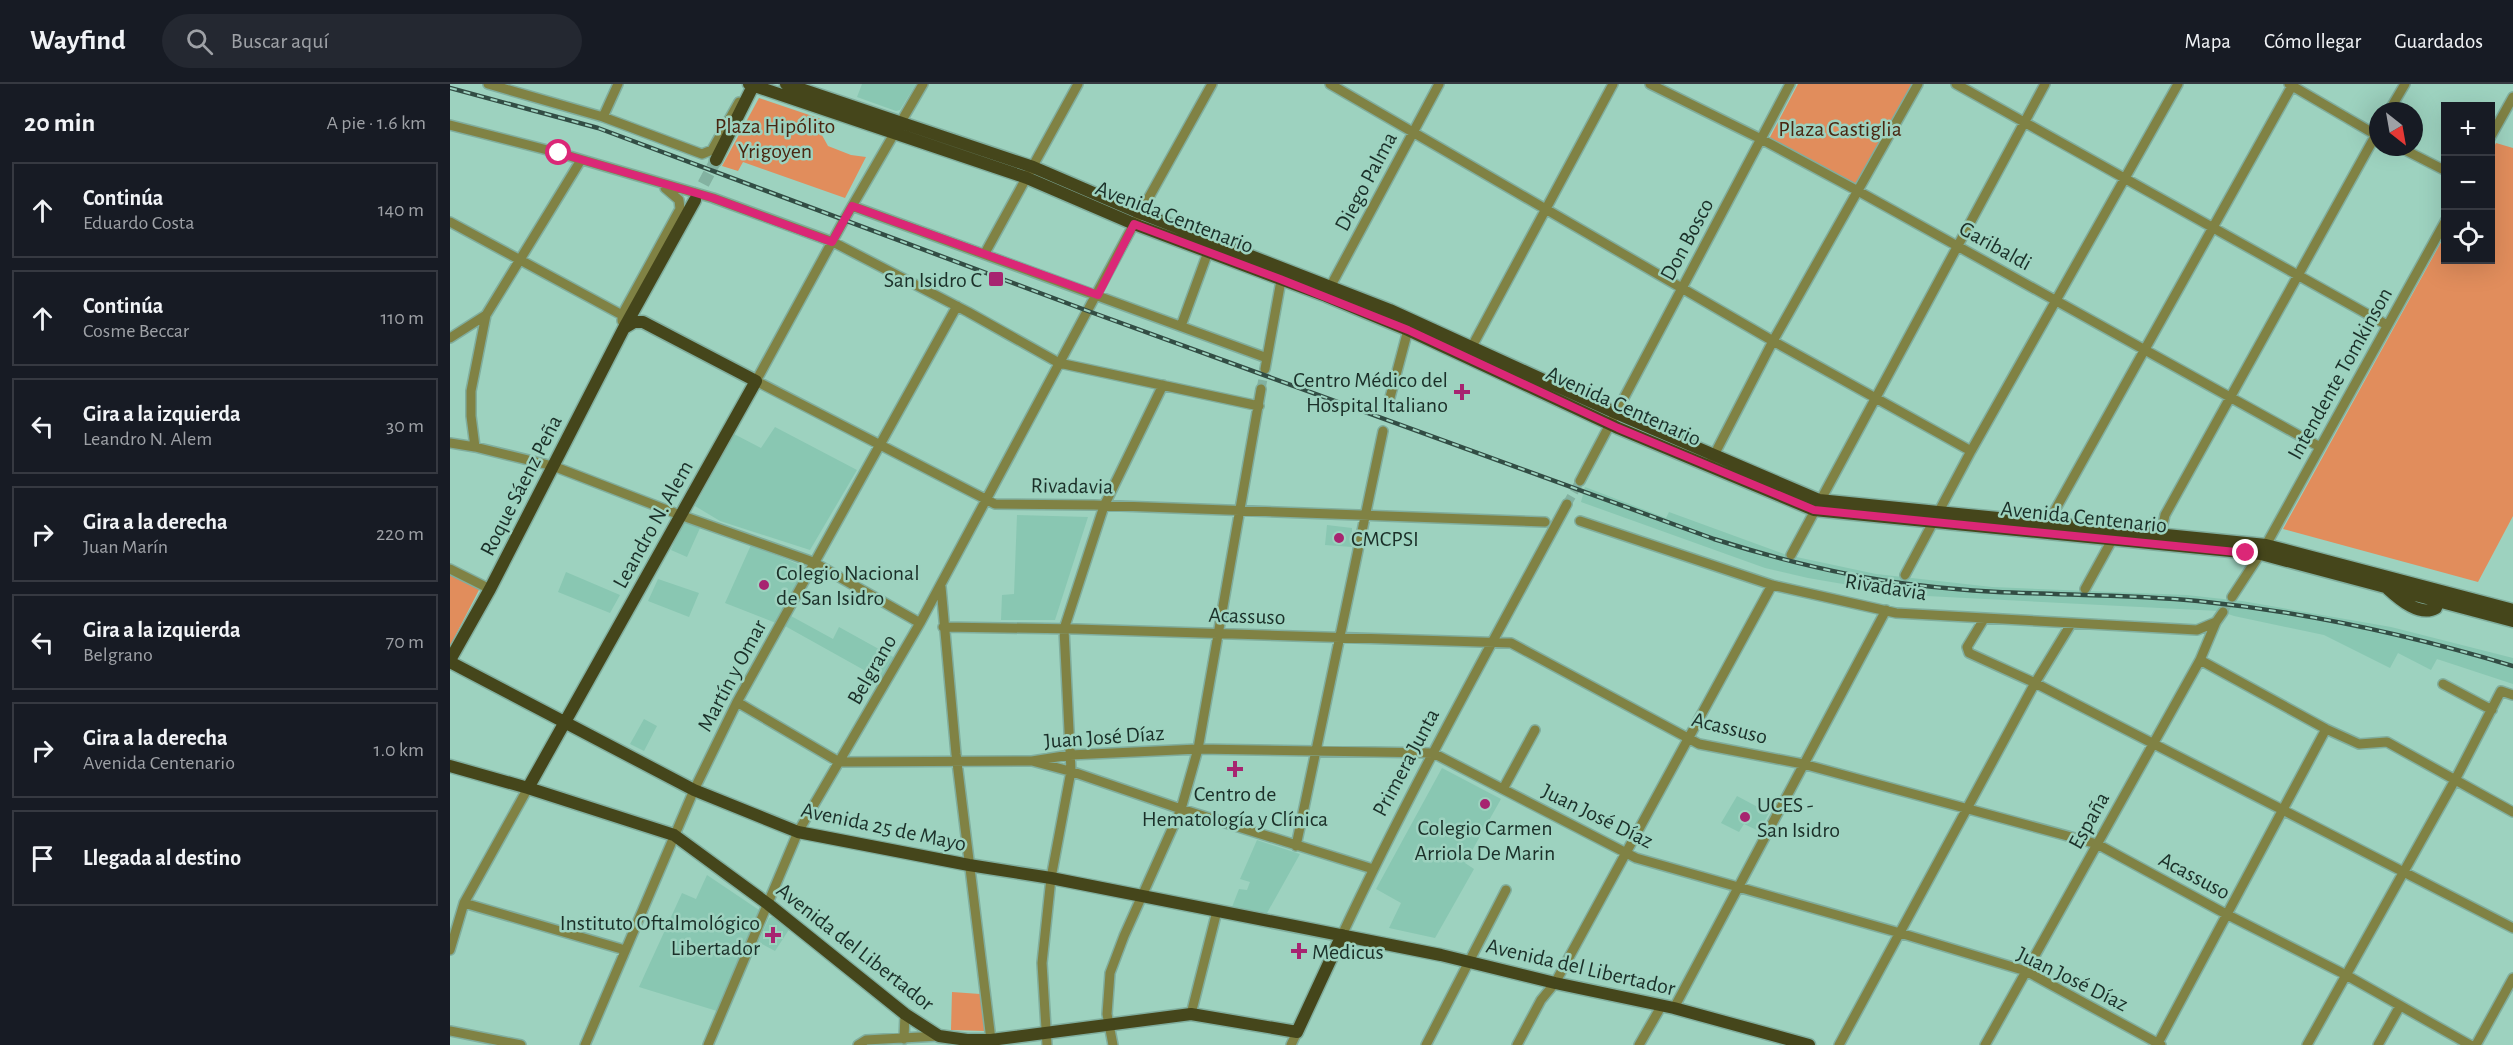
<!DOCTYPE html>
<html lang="es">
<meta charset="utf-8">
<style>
:root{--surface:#171b24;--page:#242831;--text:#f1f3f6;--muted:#9ea1a6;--line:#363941}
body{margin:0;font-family:"Alegreya Sans",sans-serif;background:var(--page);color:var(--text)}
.controls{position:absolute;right:18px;top:18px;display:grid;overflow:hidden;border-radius:0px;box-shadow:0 6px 24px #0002}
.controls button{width:54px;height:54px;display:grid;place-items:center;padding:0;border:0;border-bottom:2px solid var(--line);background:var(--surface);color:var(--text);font:30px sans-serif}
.compass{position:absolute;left:1919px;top:18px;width:54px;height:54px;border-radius:50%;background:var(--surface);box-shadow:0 6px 24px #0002;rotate:149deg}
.stop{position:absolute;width:18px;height:18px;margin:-14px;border:4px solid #db2777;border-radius:50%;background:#fff}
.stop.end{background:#db2777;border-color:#fff;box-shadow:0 2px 6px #0008}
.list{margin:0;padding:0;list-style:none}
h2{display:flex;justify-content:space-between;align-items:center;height:78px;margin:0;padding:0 24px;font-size:26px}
h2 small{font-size:20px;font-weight:400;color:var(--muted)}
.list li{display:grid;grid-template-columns:39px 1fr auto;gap:18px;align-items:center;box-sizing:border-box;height:96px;margin:0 12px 12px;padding:0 12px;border:2px solid var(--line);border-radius:0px}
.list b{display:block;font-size:22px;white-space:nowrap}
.list p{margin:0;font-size:20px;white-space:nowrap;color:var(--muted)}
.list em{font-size:20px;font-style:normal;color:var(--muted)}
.icon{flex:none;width:33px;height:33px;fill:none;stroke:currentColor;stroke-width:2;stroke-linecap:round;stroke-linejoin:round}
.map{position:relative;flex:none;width:2063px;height:961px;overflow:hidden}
header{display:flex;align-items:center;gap:36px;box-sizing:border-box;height:84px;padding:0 30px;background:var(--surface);border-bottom:2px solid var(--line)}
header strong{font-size:28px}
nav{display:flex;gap:33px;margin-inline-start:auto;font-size:21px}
.search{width:420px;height:54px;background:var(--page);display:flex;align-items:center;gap:15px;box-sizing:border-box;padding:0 21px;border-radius:33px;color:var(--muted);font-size:22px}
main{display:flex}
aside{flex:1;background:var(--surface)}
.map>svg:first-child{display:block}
</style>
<header>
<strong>Wayfind</strong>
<div class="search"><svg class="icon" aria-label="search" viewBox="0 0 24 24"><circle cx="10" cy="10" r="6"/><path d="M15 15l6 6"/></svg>Buscar aquí</div>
<nav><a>Mapa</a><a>Cómo llegar</a><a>Guardados</a></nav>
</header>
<main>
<aside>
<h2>20 min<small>A pie · 1.6 km</small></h2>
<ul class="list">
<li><svg class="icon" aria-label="ahead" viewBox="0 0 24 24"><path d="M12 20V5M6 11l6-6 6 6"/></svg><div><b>Continúa</b><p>Eduardo Costa</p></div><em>140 m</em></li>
<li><svg class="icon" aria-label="ahead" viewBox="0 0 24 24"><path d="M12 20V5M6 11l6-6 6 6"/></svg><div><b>Continúa</b><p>Cosme Beccar</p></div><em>110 m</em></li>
<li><svg class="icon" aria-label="left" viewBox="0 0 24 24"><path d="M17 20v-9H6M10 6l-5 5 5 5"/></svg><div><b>Gira a la izquierda</b><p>Leandro N. Alem</p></div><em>30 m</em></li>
<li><svg class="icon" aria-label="right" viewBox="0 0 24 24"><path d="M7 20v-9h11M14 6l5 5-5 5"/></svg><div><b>Gira a la derecha</b><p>Juan Marín</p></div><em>220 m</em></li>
<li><svg class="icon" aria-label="left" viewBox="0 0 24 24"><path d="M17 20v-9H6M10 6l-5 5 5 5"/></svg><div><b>Gira a la izquierda</b><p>Belgrano</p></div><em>70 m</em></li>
<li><svg class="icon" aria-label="right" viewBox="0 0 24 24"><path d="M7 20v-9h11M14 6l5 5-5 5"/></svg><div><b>Gira a la derecha</b><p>Avenida Centenario</p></div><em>1.0 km</em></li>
<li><svg class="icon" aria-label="arrive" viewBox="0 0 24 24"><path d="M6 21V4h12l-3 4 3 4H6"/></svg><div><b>Llegada al destino</b></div></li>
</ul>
</aside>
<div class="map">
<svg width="2063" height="961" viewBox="0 0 2063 961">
<rect width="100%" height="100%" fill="#9dd2bf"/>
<path fill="#89c7b2" d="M412,0H466L450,26L446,27L407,13Z
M325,343L407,386L360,466L270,437L245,422L284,350L311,364Z
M1135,403L1216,434L1219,428L1337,471L1426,490L1542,503L1736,511L1792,517L1941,543L2063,574V600L1987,575L1981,586L1948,569L1940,584L1874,551L1784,532L1769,527L1457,511L1358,494L1315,484L1131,418Z
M567,431L638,433L605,536H551L552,511L564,510Z
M234,436L250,444L237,473L221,466Z
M877,441L902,444V463L875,461Z
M301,461L355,483L326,539L275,519Z
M116,488L170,511L160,529L108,508Z
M208,495L249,509L239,533L198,517Z
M341,532L383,555L389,543L445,574L433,596L430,595L335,542Z
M194,635L207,642L194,667L180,660Z
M992,684L1051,715L1015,779L1024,785L985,854L939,844L951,819L926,805Z
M1287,712L1319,729L1314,738L1318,740L1313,749L1294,740L1289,748L1271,739Z
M807,756L850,770L817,829L782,823L789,805L797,806L800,798L790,795Z
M257,791L309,826L267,927L189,903L232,809L246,815Z
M324,832L340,844L325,867L308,858L319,834Z"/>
<path fill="#e18d5c" d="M1348,0H1464L1407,103L1319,55Z
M309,14L371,35L368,44L378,62L401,71L416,73L395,114L293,78L288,87L272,82Z
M2046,59L2063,64V432L2028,498L1833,445L1995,151L1996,176H2040V70Z
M0,485L32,500L0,562Z
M502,908L530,910L535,947L501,946Z"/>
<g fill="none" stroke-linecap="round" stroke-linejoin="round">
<path stroke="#83b2a1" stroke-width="9" stroke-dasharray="9 4.5" stroke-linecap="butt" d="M811,305L815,285
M1117,420L1130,397
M1773,528L1782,513"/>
<path stroke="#83b2a1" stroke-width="12" stroke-dasharray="12 6" stroke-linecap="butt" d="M245,116L266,76"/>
<defs>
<path id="minor" d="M38,0L153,33L252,70L262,66L289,18
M473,0L394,136L306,297L545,420L644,421L1095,438
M880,0L1323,257L1521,367
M1200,0L1311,55L1408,107L1870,363
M1506,0L1937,241
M1839,0L1928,52
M1939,27L1955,0
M153,33L168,0
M0,41L109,69L263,114L383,158L518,228L609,279L809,322
M2040,54L2063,13
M1949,63L1996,87
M402,122L817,274
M0,138L172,231
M535,169L628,0
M878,207L989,0
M172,237V231L230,125L229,116L215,104
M731,242L758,168
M0,254L36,231
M1019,268L1163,0
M815,285L832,191
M938,321L958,246
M0,359L25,363L103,382L230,431L363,478L470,539
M25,363L21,332V307L36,231L131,76
M1261,377L1323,257L1468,0
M1130,397L1340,0
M1130,437L1322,501L1446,529L1747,546L1766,538
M1601,445L1604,428L1843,0
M1710,454L1715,431L1928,47
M1341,471L1595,0
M0,485L40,505
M1455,491L1521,367L1728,0
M491,503L506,670L541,956
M1635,505L1662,456
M1782,513L1816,461L1996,136
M1534,535L1517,563L1519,569L1585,599L2063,844
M493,543L626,545L1061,559L1249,660L1353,680L1647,760L1776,830L1896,891L2020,961
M1750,576L1876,645L1909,660L1937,658L2063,728
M1993,600L2042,626
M287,618L389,678L582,677L623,688L731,725L923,785
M582,677L620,671L748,665L983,669L1186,774L1450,849L1576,887L1711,961
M1053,705L1085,646
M846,762L933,347
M14,819L175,866
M892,851C961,704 1040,563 1117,420
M0,866L14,819L78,704
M1224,924L1436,526
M741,930L767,827
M0,947L71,961
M454,955L455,930
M135,961L244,706L287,618L507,222
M258,961L348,748L470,539L678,151L762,0
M408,961L416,956L489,952
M597,961L592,879L601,794L621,687L614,545L654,422L713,301
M663,961L657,930L660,889L674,852L731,725L748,665L811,305
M841,961L847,948
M976,961L1056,806
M1067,961L1091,916L1105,899L1322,501
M1189,961L1212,921
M1389,961L1585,599L1621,540
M1535,961L1750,576L1766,538L1773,528
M1707,961L1876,645
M1857,961L2005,696L2051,607L2063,611
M1928,961L1950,922
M2026,961L2063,894"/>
<path id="major" d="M299,0L577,94L684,140L876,212L958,246L1168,344L1364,426L1811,470L2063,537
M336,0L583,83L690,129L940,226L1166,329L1369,416L1816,461L2063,526
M266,76L304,0
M1938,505C1950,516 1970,533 1986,524L1989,513
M0,576L40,505L174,244L245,116
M0,578L244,706L348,748L519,781L601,794L991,871L1105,899L1224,924L1359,961
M0,682L78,704L224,751L318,820L455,930L489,952L517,956H541L741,930L847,948L892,851
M78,704L306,297L193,238H184L174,244"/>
</defs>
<use href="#minor" stroke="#80ae9e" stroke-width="12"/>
<use href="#major" stroke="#80ae9e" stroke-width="15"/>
<use href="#minor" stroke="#808244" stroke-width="9"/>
<use href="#major" stroke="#45461b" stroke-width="12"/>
<defs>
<path id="rail" d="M0,4L148,44L638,227L1264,455C1330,476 1398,493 1467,501C1560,513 1655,508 1748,517C1855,528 1960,551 2063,582"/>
</defs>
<use href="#rail" stroke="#324d44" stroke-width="4.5"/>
<use href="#rail" stroke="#9dd2bf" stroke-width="2" stroke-dasharray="7" stroke-linecap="butt"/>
</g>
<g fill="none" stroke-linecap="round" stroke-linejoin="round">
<path stroke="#db2777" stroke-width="8" d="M109,69L263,114L382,158L402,122L648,211L684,140L830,195L958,246L1168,344L1364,426L1796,469"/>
</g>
<g fill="#a72470" stroke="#9dd2bf" stroke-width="2">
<rect x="538" y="187" width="16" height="16" rx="3"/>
<path d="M1009 299h6v6h6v6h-6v6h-6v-6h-6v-6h6z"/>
<circle cx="889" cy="454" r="6"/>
<circle cx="314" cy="501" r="6"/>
<path d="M782 676h6v6h6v6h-6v6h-6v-6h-6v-6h6z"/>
<circle cx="1035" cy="720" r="6"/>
<circle cx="1295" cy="733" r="6"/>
<path d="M320 842h6v6h6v6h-6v6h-6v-6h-6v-6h6z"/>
<path d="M846 858h6v6h6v6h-6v6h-6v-6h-6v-6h6z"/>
</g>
<g text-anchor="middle" stroke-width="5" stroke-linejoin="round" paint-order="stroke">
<g font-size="22" fill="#492611" stroke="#9dd2bf">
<text x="325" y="49">Plaza Hipólito<tspan x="325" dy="25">Yrigoyen</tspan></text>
<text x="1390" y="52">Plaza Castiglia</text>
</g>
<g font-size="22" fill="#1b3029" stroke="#9dd2bf">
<text transform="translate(915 97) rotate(-62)" y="8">Diego Palma</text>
<text transform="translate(725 132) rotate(21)" y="8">Avenida Centenario</text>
<text transform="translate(1236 155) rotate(-62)" y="8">Don Bosco</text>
<text transform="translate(1546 161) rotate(29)" y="8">Garibaldi</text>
<text transform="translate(1889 289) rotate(-61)" y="8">Intendente Tomkinson</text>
<text transform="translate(1174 321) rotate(24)" y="8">Avenida Centenario</text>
<text transform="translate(70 401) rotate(-63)" y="8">Roque Sáenz Peña</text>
<text transform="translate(622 401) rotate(1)" y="8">Rivadavia</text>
<text transform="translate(1634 432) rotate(6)" y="8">Avenida Centenario</text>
<text transform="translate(202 440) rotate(-61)" y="8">Leandro N. Alem</text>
<text transform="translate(1436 502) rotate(9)" y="8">Rivadavia</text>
<text transform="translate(797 531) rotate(2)" y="8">Acassuso</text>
<text transform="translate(421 585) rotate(-60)" y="8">Belgrano</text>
<text transform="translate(281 591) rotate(-62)" y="8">Martín y Omar</text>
<text transform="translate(1280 643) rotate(14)" y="8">Acassuso</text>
<text transform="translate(654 652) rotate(-4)" y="8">Juan José Díaz</text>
<text transform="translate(955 678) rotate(-62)" y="8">Primera Junta</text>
<text transform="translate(1148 731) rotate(26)" y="8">Juan José Díaz</text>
<text transform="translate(1638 736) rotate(-61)" y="8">España</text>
<text transform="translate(434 742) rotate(12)" y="8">Avenida 25 de Mayo</text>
<text transform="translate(1745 791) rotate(28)" y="8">Acassuso</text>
<text transform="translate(406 862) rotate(38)" y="8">Avenida del Libertador</text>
<text transform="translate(1131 882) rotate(13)" y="8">Avenida del Libertador</text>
<text transform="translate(1623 894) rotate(26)" y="8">Juan José Díaz</text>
</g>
<g font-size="22" fill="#1b3029" stroke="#9dd2bf" text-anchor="start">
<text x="532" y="203" text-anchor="end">San Isidro C</text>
<text x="998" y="303" text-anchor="end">Centro Médico del<tspan x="998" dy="25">Hospital Italiano</tspan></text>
<text x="901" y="462">CMCPSI</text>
<text x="326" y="496">Colegio Nacional<tspan x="326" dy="25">de San Isidro</tspan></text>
<text x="785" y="717" text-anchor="middle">Centro de<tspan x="785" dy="25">Hematología y Clínica</tspan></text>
<text x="1307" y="728">UCES -<tspan x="1307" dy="25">San Isidro</tspan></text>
<text x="1035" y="751" text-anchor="middle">Colegio Carmen<tspan x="1035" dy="25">Arriola De Marin</tspan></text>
<text x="310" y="846" text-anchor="end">Instituto Oftalmológico<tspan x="310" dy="25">Libertador</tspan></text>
<text x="862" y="875">Medicus</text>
</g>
</g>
</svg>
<div class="controls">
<button>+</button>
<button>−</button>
<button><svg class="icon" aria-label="locate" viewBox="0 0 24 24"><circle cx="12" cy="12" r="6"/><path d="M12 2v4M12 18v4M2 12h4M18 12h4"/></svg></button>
</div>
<svg class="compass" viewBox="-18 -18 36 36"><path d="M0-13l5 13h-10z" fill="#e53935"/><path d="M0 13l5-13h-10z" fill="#9ea1a6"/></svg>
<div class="stop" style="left:109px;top:69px"></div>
<div class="stop end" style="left:1796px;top:469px"></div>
</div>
</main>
